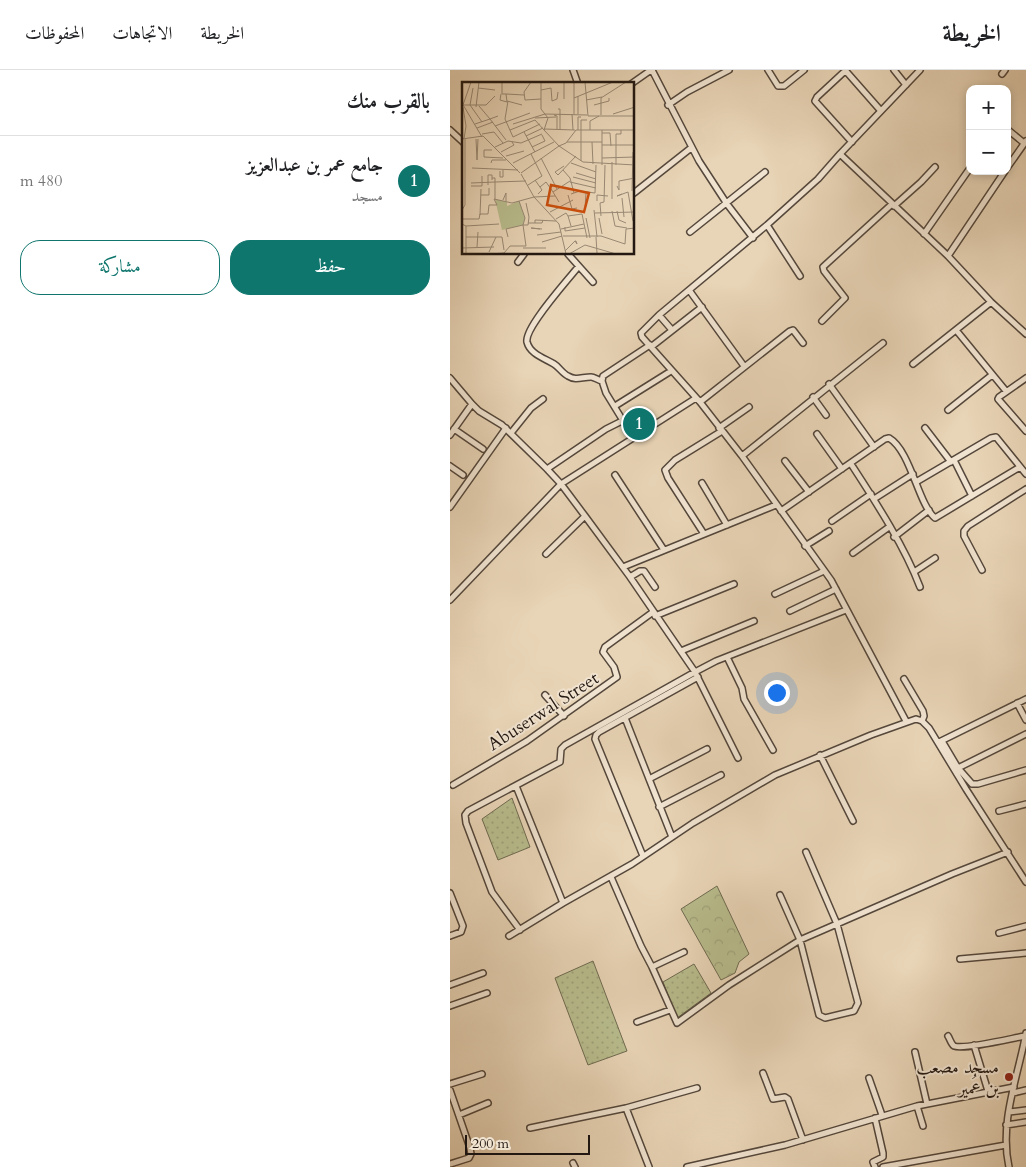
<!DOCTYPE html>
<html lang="ar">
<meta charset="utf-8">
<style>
:root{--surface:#fff;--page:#f6f6f6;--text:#202124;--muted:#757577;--line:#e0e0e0;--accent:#0f766e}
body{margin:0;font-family:Cardo,Amiri,serif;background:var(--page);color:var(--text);direction:rtl}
.controls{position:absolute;right:15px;top:15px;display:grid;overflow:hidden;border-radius:10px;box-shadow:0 2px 8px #0003}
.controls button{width:45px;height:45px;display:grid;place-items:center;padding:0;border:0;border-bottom:1px solid var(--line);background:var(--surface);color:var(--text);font:25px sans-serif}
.scale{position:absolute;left:15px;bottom:12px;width:125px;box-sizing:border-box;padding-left:5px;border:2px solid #231812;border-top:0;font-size:14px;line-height:18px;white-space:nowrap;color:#231812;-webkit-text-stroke:4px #f0e3d0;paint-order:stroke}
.you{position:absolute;left:326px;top:622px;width:18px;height:18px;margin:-12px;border:4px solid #fff;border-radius:50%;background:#1a73e8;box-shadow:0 0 0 8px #1a73e833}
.badge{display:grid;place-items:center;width:32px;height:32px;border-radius:50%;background:var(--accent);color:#fff;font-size:16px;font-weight:700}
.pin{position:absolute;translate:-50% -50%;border:2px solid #fff;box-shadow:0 1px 5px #0006}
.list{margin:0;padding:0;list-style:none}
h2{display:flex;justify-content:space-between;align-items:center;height:65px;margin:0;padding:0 20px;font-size:21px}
h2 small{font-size:16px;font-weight:400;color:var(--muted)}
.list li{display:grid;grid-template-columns:32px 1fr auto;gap:15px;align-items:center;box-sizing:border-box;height:90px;padding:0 20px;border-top:1px solid var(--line)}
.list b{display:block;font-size:19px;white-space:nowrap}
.list p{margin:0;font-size:16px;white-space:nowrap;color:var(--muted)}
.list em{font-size:16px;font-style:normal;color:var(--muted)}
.actions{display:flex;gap:10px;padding:15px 20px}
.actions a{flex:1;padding:11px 0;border:1px solid var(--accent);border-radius:20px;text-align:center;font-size:18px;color:var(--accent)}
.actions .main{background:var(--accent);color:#fff}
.map{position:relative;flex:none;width:576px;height:1097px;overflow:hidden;direction:ltr}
header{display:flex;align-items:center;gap:30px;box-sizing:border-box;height:70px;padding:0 25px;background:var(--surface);border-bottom:1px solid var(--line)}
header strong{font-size:24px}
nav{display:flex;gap:28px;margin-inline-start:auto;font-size:18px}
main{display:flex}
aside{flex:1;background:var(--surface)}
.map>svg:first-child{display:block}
</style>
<header>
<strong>الخريطة</strong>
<nav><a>الخريطة</a><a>الاتجاهات</a><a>المحفوظات</a></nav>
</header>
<main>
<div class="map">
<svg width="576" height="1097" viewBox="0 0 576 1097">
<defs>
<pattern id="grass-dots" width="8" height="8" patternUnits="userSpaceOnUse" patternTransform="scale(1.25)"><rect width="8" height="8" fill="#b8bc8d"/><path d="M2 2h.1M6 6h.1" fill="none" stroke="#9ea179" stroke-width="1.8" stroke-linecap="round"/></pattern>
<pattern id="forest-crowns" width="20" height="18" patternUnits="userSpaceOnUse" patternTransform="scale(1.25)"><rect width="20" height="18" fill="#b8bc8d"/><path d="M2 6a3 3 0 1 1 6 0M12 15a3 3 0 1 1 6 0" fill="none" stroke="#9ea179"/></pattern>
</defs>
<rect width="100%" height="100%" fill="#e8d4b6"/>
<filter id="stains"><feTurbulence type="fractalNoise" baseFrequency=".004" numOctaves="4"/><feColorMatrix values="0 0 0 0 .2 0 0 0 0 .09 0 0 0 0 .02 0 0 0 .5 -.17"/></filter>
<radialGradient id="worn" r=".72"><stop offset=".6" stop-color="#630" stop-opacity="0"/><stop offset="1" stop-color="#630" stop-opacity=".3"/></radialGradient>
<path fill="url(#grass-dots)" stroke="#6e6a50" d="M62,728L80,777L48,790L32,749Z
M143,891L177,981L138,995L105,908Z
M244,894L261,923L227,948L213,912Z"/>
<path fill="url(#forest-crowns)" stroke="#6e6a50" d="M267,816L299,884L289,892L285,903L271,910L231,839Z"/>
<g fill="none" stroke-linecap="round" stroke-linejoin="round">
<defs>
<path id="minor" d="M123,0L128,14
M202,0L249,91L277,134L303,168
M318,0L328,16H334L354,0
M395,0L431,41
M444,0L456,15
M395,1L367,27L365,31L402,72
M552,4L555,0
M181,14L201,0
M218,35L237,22L279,0
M557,59L574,73
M0,60L14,73
M390,84L470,0
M557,98L576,71
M184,123L241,78
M444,136L471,112L485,97
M317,155L350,206
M240,162L315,102
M474,164L520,98
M118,184L143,212
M498,186L555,101
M68,192L74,184
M128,197C118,210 74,258 77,272C80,284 94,288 104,294C109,297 112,303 118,306C126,311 132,307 141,307C144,307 148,310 152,311L156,323L183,367
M239,220L294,296
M209,245L222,260
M372,251L395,228L374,201L373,197L442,134
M506,260L556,321
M201,277L252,237
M463,294L541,232
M0,308L22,334L29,341L52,355L97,399L111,414L135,446L180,507L245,602L288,688
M576,308L549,327L548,329L576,361
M152,311L153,306L200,275
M379,314L424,377
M363,327L376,345
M250,332L340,261L343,260L353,273
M165,336L221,301
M498,340L542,305
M269,358L299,337
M475,358L501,392
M4,359L33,379
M61,363L81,338L93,329
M367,364L392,399
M0,365L22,334
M292,386L433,273
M504,390L522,426
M335,391L359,422
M401,394C425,431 454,475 470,517
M0,396L13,405
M97,399L156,359L174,350
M165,405L214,480
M466,412L541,368L546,367L576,404
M252,413L277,455
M424,429L463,404
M0,437L56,358
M331,441L435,369L439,368C461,381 468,434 485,448L570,397
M382,451L421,424
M254,464L218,408L215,400L225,390L272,361
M444,467L479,440
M355,476L379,461
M403,483L439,457
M96,484L135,446
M173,497L326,435
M532,500L514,466V461L518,456L576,419
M464,502L485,488
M180,507L190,501H194L205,517
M325,524L374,501
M0,530L111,414L246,328
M340,541L386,519
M205,546L284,514
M231,581L304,551
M277,587L292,618L294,629L323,680
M454,609L473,641L474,646L472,651
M95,625L114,646
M567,633L576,650
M175,648L222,767
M456,651L381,510L292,386L250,332L192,267L191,263L209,245L317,155L368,109L390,84L498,186L541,232L576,264
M492,671L508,698L522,714H528L576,700
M489,672L576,629
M370,685L403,751
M508,698L576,664
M199,709L257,679
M3,715L77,671L167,607L164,597L153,582L155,577L203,542
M66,716L113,833
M209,737L271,705
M549,741L576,734
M193,786L145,669L146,665L149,662L248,607
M161,807L191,876L202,897
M0,823L13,856L11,862L0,866
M330,825L350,870L369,945L375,948L404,941L408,933L387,854L356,782
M70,860L42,822L16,753L15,745L18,741L106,694L110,692L111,679L115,675L245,602L266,591L396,540
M549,863L576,856
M59,866L113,833L182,794L243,753L325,705L421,665L466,649L472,651L479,658L516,719L576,812
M234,882L202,897L227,953L279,915L350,870L502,804L558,782
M510,889L576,883
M0,915L33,903
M0,936L37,923
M187,952L220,940
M498,966C500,969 501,974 504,976C514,980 563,968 575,966
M524,975L538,1021
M465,982L477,1034
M313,1003L323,1029L335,1027L338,1029L353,1070
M419,1008L432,1045
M0,1014L32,1004
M0,1020L20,1078L21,1084L19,1088L0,1094
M563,1023L576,1020
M467,1036L473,1056
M176,1038L247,1018
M559,1042L576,1040
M9,1045L38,1033
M556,1055L576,1052
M80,1058L176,1038L199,1097
M123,1093L125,1097
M237,1097L335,1075L467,1036L564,1017
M425,1097L423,1092L433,1087V1083L425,1048
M433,1097L556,1075
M559,1097C549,1052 568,1007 576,963"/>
</defs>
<use href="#minor" stroke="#54473b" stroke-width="8"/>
<use href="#minor" stroke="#f0e3d0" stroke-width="5"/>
</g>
<circle fill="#8f2418" stroke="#f0e3d0" stroke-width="2" cx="559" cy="1007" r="5"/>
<g text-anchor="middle" stroke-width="4" stroke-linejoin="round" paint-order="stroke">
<g font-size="18" fill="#231812" stroke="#f0e3d0">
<text transform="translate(93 641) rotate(-33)" y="6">Abuserwal Street</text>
</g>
<g font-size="18" fill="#231812" stroke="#f0e3d0" text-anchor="end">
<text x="549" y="1003">مسجد مصعب<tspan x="549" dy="21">بن عُمير</tspan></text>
</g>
</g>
<g transform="translate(12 12)">
<rect width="172" height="172" fill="#e8d4b6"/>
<path d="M33,117L45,120V124L57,119L63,136L61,143L40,148Z" fill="#b8bc8d"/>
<path fill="none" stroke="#998974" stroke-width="1" d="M69,0L62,10L63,18L79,17M79,0V27L86,36L82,48L97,64M102,0V17M123,0L126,34H173M16,6L33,8M79,8L89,6L90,19L95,17L96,10M39,12L38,18L45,20L44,12H40V0M44,12L62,13M116,14V32M112,16L151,0M124,18L140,15M45,19L60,23M46,19L43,37L51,55L78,42M0,21L20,55M1,23L9,0M2,23H24L33,14M8,23L20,40M8,23L11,6M132,23L147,19V16M17,24L28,37L36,34M1,25L4,44L2,57M14,25L17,0M96,27H98V47M83,32L125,33M110,32L111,48M112,32V0M151,32L173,25M92,33L95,34V47M139,33V16L164,0M73,36L94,35M13,42L28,37L44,58M51,42L83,32M33,44L68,31M15,46L31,40M82,47L113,48M48,48L73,38L82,48M116,48V35H119M128,48V39L137,34M173,48H114L104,61L97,64L121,80L173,83M62,50L73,70M140,51H148L149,64M20,52L32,50L41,61M64,54L81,46M0,57L21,54L58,91M14,57L15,78M66,58L80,52M105,60H140M130,60L131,82M140,63H173M33,65L46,59L59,61L66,58M70,65L83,59L80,53M30,68H22V75L41,76M39,70L52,63L50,60M44,74L62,69M79,76L95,107M140,76L173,75M15,78L16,57M119,79V38H125M29,81L30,78H44M51,81L92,60M109,81L134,90M140,83V48M154,83V52H159V48M10,86L56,88M101,88L108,96L112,111M38,89V95H41V88M59,91L97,64M114,91L134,97M59,92L72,115L97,142L104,172M96,93L114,74M96,93L93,90L102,84M111,95L134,101M30,96H33V117M73,98L80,108L76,112M33,100L64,99M108,100L134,106M9,101L33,100M26,103V93H30V98M66,103L80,94L69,72M9,104H20V94M155,104L157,108V99L173,96M78,105L84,100L91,110M170,109L171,70M166,110L171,139M109,112L118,109L133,111L134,83M160,112L155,114L166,110M19,113H27V106M106,113L110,127L115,126M72,115L93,114M160,116L162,135M150,117V80M41,118L44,111V119M57,119L63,136L61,143M135,119V113L146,114M97,120L91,110L108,99M123,126L124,111M0,128L3,123V57M132,128L135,155M150,129L153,144L165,146M155,129L157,138L164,141M88,130L111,118M133,131L173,130M18,133L19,107M139,134L138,121L142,120L143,83M124,136L128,156M137,136L140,152M0,137H17L18,132H26L27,123H35L32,117L50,121L72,115M94,137L104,131L106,134M66,141H80L81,138M73,141V138L94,139M0,142L4,144V172M4,144L37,142M109,144L106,134L120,132L125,156M103,145V149L123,146M78,147L69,146L80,147M99,147L122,142M75,153L99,150M101,154H139L163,162L164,147L173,146M4,155H40L42,168M46,155L44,147L61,143M134,155L135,171M80,160L100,154M15,165L16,150M0,166L32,165M61,166H84M103,169L113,159L115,162L114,159H113M27,170L34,155M27,172L42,171L48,164H64L61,143H66L67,135L64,121M107,172L123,163L154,172"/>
<path fill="#ca4f0d" fill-opacity="0.15" stroke="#ca4f0d" stroke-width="2.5" d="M89,103L127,111L122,130L85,123Z"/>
<rect width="172" height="172" fill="none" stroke="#231812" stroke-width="2.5"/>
</g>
<rect width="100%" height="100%" filter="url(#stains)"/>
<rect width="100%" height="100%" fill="url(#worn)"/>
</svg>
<div class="controls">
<button>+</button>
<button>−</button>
</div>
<div class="scale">200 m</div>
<div class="you"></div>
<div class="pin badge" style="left:189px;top:354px">1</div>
</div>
<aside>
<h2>بالقرب منك<small></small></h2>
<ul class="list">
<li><span class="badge">1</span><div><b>جامع عمر بن عبدالعزيز</b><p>مسجد</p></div><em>480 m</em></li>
</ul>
<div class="actions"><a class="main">حفظ</a><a>مشاركة</a></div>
</aside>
</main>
